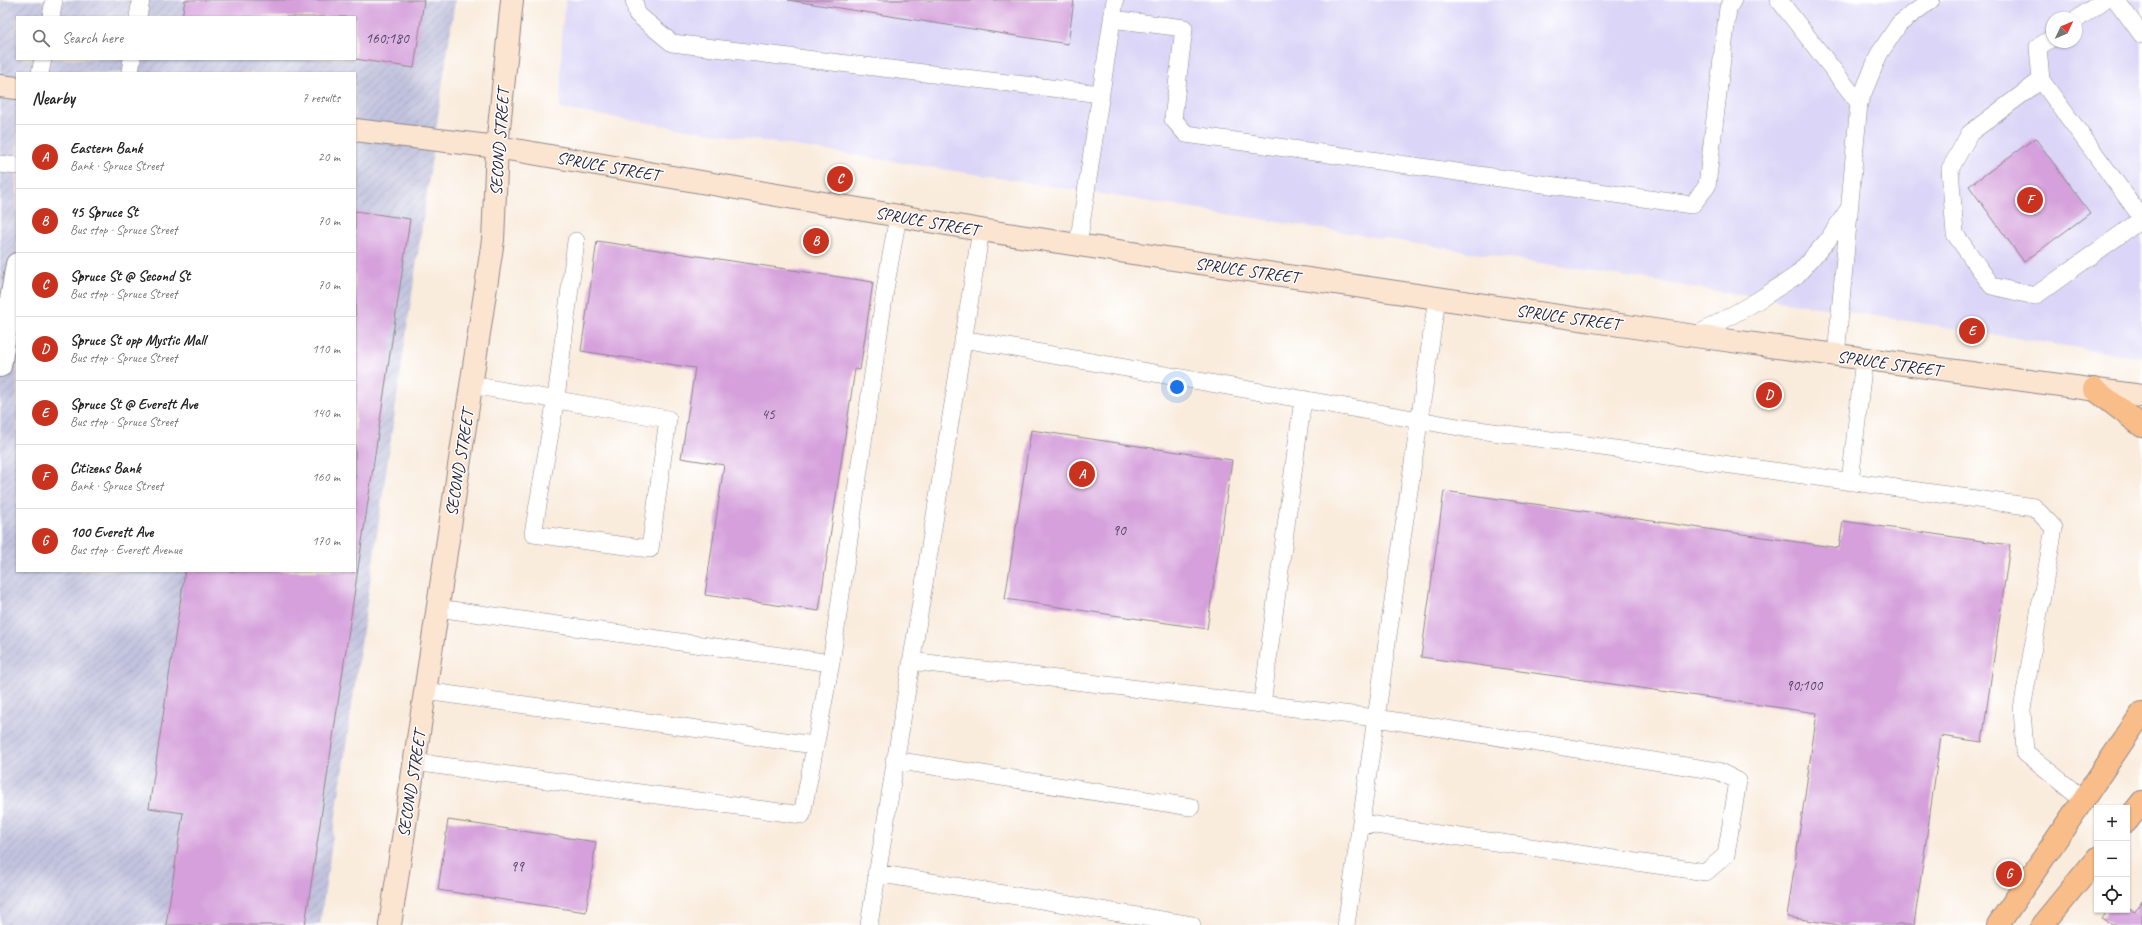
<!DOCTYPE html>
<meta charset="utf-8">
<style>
:root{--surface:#fff;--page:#f2f2f2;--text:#222;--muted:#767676;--line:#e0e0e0;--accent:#c8321e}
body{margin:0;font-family:Caveat,sans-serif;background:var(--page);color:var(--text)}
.controls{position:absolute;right:12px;bottom:12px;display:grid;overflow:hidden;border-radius:0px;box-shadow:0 1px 3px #0004}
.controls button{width:36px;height:36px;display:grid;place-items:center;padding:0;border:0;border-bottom:1px solid var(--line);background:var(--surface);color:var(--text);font:20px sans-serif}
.compass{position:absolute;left:2046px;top:12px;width:36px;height:36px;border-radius:50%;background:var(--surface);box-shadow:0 1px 3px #0004;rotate:46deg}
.you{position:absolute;left:1177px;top:387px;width:14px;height:14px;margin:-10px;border:3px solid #fff;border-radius:50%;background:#1a73e8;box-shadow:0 0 0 6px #1a73e833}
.badge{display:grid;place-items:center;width:26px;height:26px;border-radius:50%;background:var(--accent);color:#fff;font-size:13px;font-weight:700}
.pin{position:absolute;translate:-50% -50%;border:2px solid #fff;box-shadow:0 1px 4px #0006}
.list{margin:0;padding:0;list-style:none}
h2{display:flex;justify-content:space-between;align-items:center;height:52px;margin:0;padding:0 16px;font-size:17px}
h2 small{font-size:13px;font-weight:400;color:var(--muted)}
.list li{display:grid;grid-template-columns:26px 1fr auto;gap:12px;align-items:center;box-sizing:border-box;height:64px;padding:0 16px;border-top:1px solid var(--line)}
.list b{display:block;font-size:15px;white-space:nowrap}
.list p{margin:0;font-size:13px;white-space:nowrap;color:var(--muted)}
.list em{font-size:13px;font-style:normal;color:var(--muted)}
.icon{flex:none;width:22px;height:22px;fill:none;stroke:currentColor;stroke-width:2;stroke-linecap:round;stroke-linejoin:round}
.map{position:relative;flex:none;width:2142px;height:925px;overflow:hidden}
.search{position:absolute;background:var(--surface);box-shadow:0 1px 3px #0004;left:16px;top:16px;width:340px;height:44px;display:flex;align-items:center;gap:10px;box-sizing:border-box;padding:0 14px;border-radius:0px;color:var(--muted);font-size:15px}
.panel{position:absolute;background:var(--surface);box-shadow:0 1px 3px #0004;left:16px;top:72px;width:340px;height:500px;border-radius:0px}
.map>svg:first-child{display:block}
</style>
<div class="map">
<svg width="2142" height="925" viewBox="0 0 2142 925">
<defs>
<pattern id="industrial-furrows" width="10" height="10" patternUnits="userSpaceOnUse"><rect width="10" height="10" fill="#c1c2dd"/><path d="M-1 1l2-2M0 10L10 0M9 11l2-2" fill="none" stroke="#a6a6bf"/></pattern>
</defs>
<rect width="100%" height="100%" fill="#fff"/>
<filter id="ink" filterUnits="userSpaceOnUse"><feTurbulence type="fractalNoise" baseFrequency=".025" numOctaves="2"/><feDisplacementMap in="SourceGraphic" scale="8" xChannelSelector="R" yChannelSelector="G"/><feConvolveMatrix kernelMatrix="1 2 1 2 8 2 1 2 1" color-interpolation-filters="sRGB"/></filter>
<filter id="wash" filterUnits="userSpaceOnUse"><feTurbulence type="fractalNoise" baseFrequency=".012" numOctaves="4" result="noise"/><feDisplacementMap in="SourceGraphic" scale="16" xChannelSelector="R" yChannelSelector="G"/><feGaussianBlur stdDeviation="0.9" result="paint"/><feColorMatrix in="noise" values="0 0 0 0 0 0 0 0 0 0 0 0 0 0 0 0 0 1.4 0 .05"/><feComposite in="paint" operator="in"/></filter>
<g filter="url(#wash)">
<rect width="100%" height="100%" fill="#f9ecdd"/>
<path fill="#dbd6f7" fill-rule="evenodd" d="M566,0H2142V358L560,109L562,28ZM2052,18H2076V42H2052Z"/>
<path fill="url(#industrial-furrows)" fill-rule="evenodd" d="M0,0H455L320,925H0ZM17,17H355V59H17ZM17,73H355V571H17Z"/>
<g id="blocks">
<path fill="#d5a0db" d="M185,0H424L414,68L355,59V17H182Z
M788,0H1074L1068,44Z
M2035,138L2090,213L2024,262L1969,186Z
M355,211L410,219L305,925H166L183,813L149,808L185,571H355Z
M597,241L873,282L860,370L855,369L819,611L705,595L724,465L681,458L695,368L581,351Z
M1031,430L1232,460L1207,629L1005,599Z
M1444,491L1839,548L1843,521L2010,545L1982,742L1941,736L1914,925H1839L1787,917L1817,713L1421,657Z
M448,820L596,842L586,912L438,890Z
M2142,900V925H2113L2102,919L2108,910H2127V908L2135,912Z"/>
</g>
</g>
<g filter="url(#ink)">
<use href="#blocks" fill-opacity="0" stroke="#8e878c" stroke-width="1"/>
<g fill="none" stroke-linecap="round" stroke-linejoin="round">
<defs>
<path id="lane" d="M634,0L637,14L672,43L1101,94
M1779,0L1859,103
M2116,0L2142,35
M51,17L54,0
M138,17L141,0
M1112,19L1184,28L1173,119L1186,134L1692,205L1707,186L1728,8L1733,0
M2076,20L2104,0
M2052,38L2038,47L2041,80L1970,133L1950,169L1955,234L1992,286L2035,296L2142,219
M40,73L43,59
M130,73L132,59
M2041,80L2142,218
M0,164L17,166
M1078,245L1115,0
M1695,336L1757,301L1797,275L1827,241L1848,210
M963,339L1464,428L2034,507L2054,528L2022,709L2025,752L2084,800
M1836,356L1859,103L1879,54L1899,24L1931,0
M471,385L668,419L650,549L533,534L556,398L576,241
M1850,482L1864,359
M437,608L831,663
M911,661L1376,718L1718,771L1738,781L1726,855L1706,872L1361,823
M425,691L814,745
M1262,704L1303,399
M894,760L1191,807
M414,762L802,815L831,663L886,284L898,216
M876,873L1192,925
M869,925L981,230
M1346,925L1437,298"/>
<path id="street" d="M0,366L17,264"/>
<path id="secondary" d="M0,86L17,88
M355,130L497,147L981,230L1078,245L1695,336L2142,396
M390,925L493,240L497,147L512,0"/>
<path id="primary" d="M2094,389L2142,426
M2127,821L2142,802
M1998,925L2142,713
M2042,925L2097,858"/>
</defs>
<use href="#lane" stroke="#8e878c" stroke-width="18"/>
<use href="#street" stroke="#8e878c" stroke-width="24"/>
<use href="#secondary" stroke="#8e878c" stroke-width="24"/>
<use href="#primary" stroke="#8e878c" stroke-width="24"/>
<use href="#lane" stroke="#fff" stroke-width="17"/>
<use href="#street" stroke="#fff" stroke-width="22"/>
<use href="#secondary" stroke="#fce5d0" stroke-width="22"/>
<use href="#primary" stroke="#f8bd89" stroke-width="22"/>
</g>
</g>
<g text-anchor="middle" stroke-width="3" stroke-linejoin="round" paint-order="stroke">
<g font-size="15" fill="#4f4263">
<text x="387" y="43">160;180</text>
<text x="768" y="419">45</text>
<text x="1119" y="535">90</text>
<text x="1804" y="690">90;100</text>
<text x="517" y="871">99</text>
</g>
<g font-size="17" fill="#22223b" stroke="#fff">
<text transform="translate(499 142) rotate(-86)" y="6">SECOND STREET</text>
<text transform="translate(608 166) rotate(10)" y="6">SPRUCE STREET</text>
<text transform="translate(927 221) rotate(10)" y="6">SPRUCE STREET</text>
<text transform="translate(1247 270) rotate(8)" y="6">SPRUCE STREET</text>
<text transform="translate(1568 317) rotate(8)" y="6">SPRUCE STREET</text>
<text transform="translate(1889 363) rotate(8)" y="6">SPRUCE STREET</text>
<text transform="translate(459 463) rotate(-81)" y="6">SECOND STREET</text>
<text transform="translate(411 784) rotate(-81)" y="6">SECOND STREET</text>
</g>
</g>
</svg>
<div class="controls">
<button>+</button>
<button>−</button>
<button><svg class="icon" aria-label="locate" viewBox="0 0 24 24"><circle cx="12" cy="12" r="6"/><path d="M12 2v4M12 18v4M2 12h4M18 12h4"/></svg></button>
</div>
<svg class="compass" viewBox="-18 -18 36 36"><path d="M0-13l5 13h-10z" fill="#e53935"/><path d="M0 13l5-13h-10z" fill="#767676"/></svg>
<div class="you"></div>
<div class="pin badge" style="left:1082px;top:474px">A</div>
<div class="pin badge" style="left:816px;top:241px">B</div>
<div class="pin badge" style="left:840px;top:179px">C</div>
<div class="pin badge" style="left:1769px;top:395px">D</div>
<div class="pin badge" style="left:1972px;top:331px">E</div>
<div class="pin badge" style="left:2030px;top:200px">F</div>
<div class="pin badge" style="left:2009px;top:874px">G</div>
<div class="search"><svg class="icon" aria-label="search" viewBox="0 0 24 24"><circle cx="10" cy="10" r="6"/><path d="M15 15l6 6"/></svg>Search here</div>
<section class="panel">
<h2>Nearby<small>7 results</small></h2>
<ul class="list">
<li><span class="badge">A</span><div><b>Eastern Bank</b><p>Bank · Spruce Street</p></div><em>20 m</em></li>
<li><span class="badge">B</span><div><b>45 Spruce St</b><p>Bus stop · Spruce Street</p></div><em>70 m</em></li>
<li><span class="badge">C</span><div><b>Spruce St @ Second St</b><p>Bus stop · Spruce Street</p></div><em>70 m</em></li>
<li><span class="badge">D</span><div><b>Spruce St opp Mystic Mall</b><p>Bus stop · Spruce Street</p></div><em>110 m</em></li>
<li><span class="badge">E</span><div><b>Spruce St @ Everett Ave</b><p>Bus stop · Spruce Street</p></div><em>140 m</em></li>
<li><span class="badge">F</span><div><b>Citizens Bank</b><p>Bank · Spruce Street</p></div><em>160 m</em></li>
<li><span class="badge">G</span><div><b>100 Everett Ave</b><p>Bus stop · Everett Avenue</p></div><em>170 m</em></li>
</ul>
</section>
</div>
